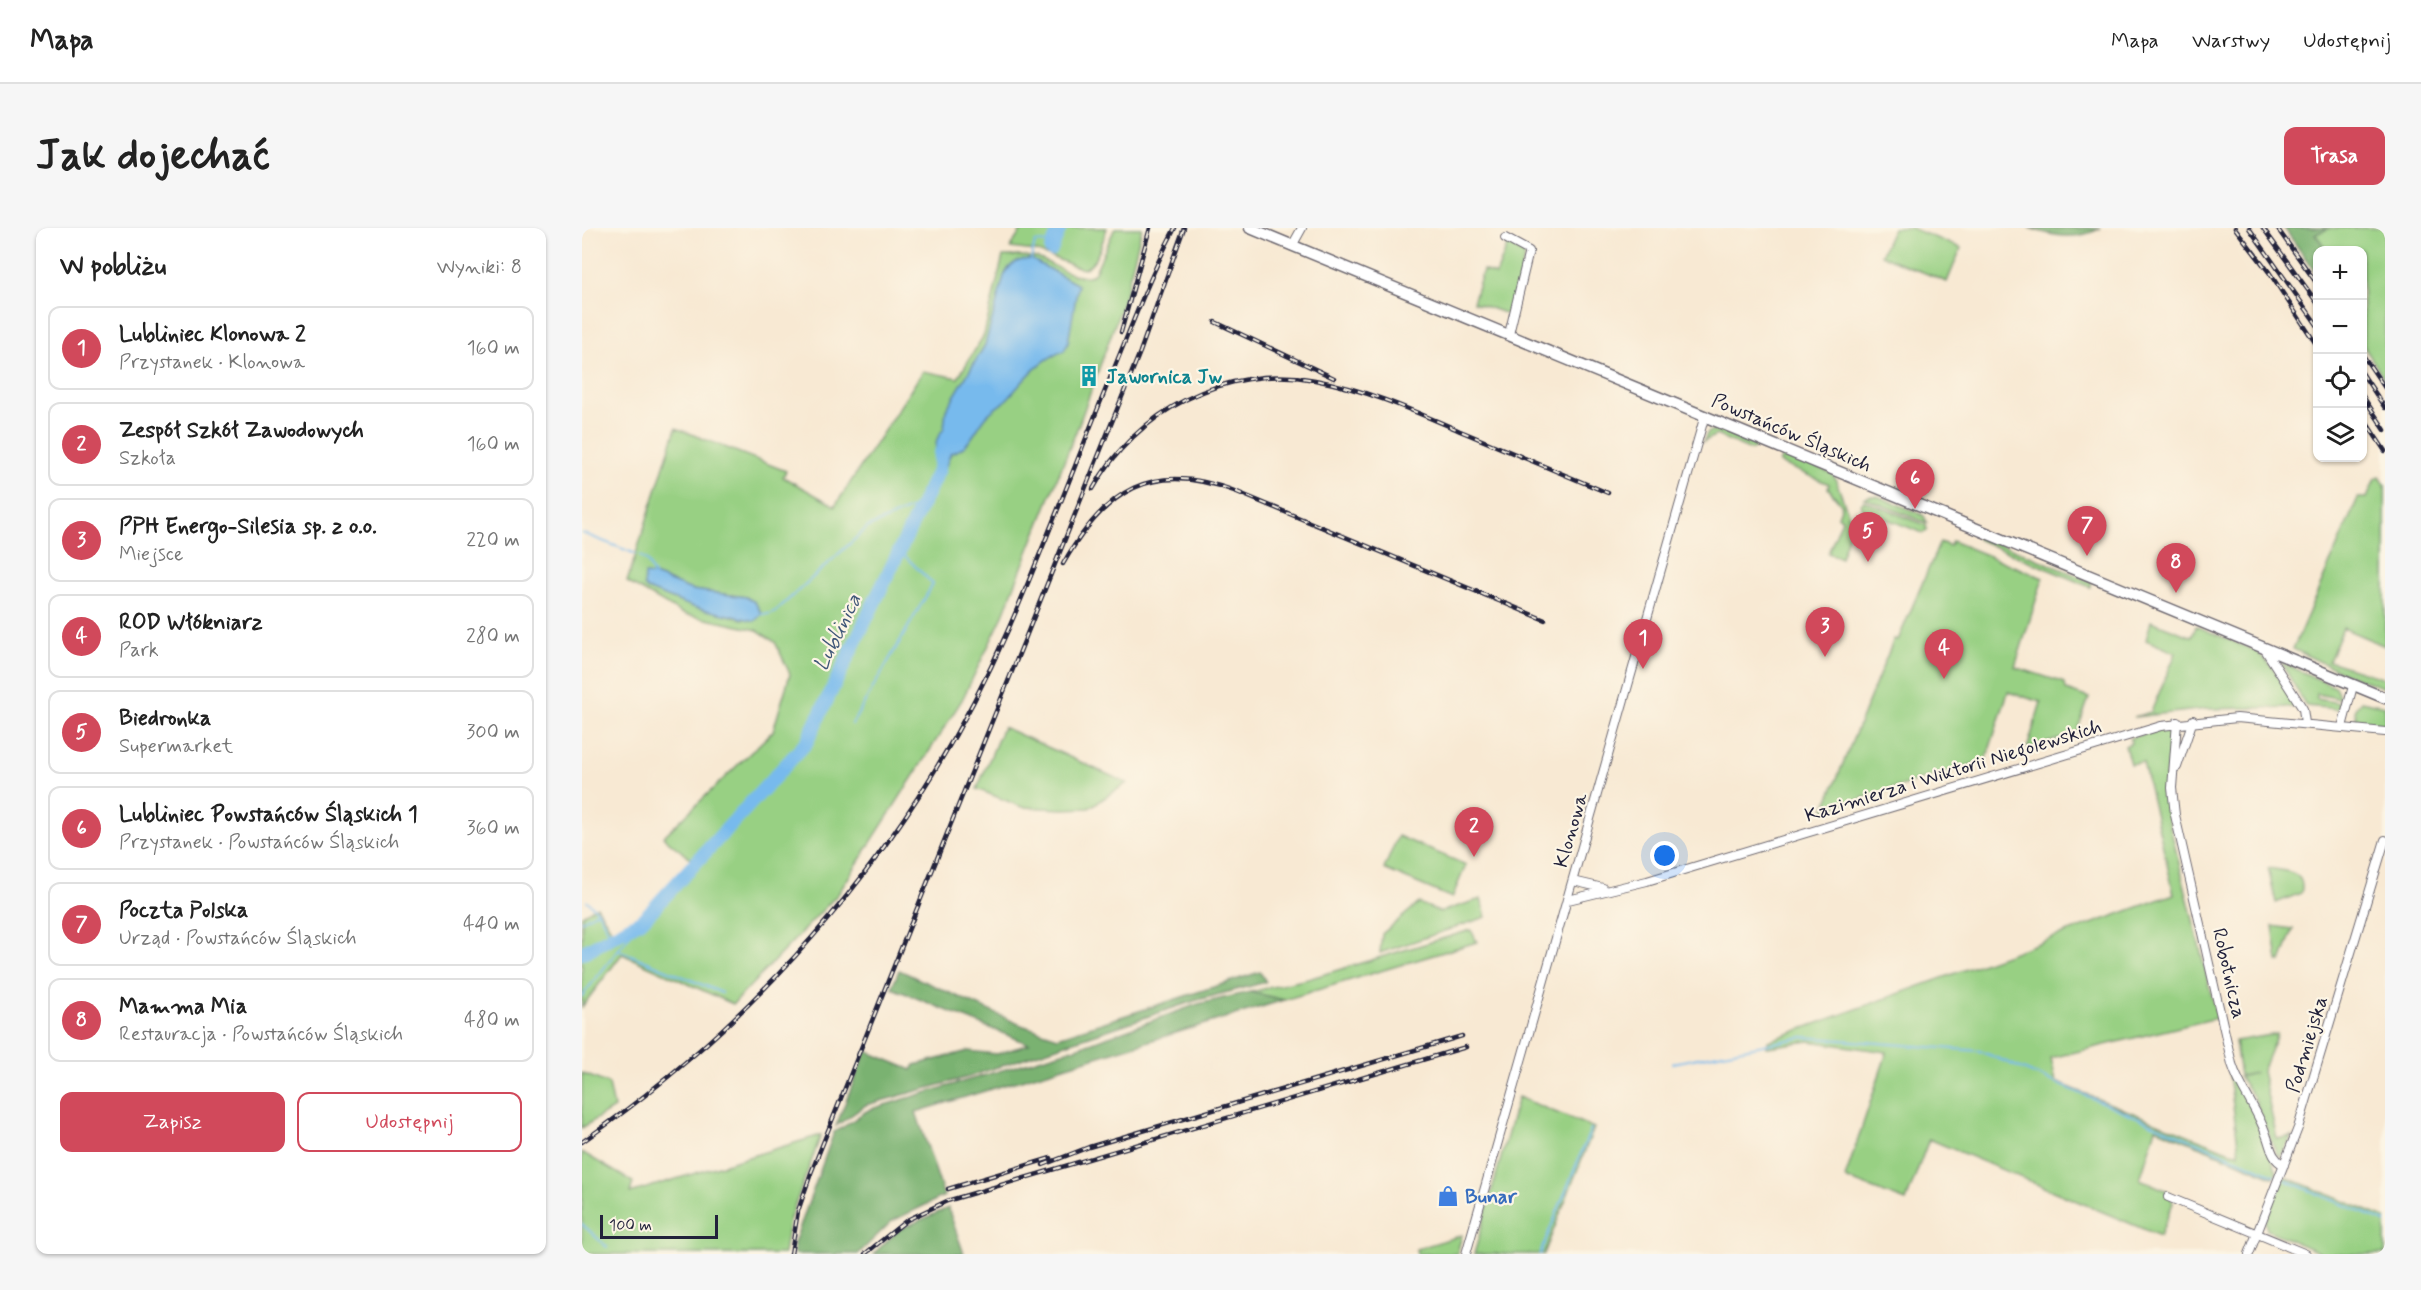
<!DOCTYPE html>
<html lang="pl">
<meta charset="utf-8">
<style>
:root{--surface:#fff;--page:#f6f6f6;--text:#222;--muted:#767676;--line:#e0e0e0;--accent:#d1495b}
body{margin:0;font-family:Mynerve,sans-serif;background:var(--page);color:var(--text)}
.controls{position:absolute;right:18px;top:18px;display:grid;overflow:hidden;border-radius:12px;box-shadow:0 2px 4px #0004}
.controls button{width:54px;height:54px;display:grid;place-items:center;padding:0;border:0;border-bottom:2px solid var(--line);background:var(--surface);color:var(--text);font:30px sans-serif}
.scale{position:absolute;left:18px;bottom:15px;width:118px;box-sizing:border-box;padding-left:6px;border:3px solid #22223b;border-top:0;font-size:16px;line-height:21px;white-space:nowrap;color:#22223b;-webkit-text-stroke:4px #fcf5e5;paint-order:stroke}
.you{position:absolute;left:1083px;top:628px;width:21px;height:21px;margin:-15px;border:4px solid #fff;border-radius:50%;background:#1a73e8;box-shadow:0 0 0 9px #1a73e833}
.badge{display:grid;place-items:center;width:39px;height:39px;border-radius:50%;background:var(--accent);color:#fff;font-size:20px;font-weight:700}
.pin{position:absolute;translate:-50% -50px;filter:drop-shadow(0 2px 3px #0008)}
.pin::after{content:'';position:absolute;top:32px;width:21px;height:18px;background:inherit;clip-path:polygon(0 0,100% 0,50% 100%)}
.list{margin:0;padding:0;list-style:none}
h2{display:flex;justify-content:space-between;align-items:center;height:78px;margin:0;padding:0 24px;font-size:26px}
h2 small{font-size:20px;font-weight:400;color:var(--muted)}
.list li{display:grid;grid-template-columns:39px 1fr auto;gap:18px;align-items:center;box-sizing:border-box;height:84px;margin:0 12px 12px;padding:0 12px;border:2px solid var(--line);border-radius:12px}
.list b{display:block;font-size:22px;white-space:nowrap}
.list p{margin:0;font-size:20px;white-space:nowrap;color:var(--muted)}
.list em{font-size:20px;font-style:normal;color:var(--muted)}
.actions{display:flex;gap:12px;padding:18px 24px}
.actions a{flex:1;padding:14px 0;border:2px solid var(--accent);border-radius:12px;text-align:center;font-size:21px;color:var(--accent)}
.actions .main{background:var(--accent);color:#fff}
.icon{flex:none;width:33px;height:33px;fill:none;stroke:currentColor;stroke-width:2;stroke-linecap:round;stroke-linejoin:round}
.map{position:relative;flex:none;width:1803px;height:1026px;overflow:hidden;border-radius:12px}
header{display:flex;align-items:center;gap:36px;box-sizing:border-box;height:84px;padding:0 30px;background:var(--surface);border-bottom:2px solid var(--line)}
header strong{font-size:28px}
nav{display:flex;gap:33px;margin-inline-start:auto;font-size:21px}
.intro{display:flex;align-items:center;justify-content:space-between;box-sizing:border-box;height:144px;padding:0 36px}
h1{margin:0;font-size:42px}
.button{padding:15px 27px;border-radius:12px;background:var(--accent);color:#fff;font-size:21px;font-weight:700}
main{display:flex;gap:36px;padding:0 36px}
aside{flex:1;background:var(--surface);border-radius:12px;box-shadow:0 2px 4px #0004}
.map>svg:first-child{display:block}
</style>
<header>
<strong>Mapa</strong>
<nav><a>Mapa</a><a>Warstwy</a><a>Udostępnij</a></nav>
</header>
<div class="intro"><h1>Jak dojechać</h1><a class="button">Trasa</a></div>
<main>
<aside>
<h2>W pobliżu<small>Wyniki: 8</small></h2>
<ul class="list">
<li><span class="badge">1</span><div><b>Lubliniec Klonowa 2</b><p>Przystanek · Klonowa</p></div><em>160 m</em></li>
<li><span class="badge">2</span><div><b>Zespół Szkół Zawodowych</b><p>Szkoła</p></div><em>160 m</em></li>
<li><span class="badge">3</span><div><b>PPH Energo-Silesia sp. z o.o.</b><p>Miejsce</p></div><em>220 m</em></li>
<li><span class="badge">4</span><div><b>ROD Włókniarz</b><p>Park</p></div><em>280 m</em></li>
<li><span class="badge">5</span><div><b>Biedronka</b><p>Supermarket</p></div><em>300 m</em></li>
<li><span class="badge">6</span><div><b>Lubliniec Powstańców Śląskich 1</b><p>Przystanek · Powstańców Śląskich</p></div><em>360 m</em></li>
<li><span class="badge">7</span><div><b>Poczta Polska</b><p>Urząd · Powstańców Śląskich</p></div><em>440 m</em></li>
<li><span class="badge">8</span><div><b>Mamma Mia</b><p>Restauracja · Powstańców Śląskich</p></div><em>480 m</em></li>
</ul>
<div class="actions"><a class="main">Zapisz</a><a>Udostępnij</a></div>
</aside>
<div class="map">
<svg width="1803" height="1026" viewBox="0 0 1803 1026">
<rect width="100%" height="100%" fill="#fcf5e5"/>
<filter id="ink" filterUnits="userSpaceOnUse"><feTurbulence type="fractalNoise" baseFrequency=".0167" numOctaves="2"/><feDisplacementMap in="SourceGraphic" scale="12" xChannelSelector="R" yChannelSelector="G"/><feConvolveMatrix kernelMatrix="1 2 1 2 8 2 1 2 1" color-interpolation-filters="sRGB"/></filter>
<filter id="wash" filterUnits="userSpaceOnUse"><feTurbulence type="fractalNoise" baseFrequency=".008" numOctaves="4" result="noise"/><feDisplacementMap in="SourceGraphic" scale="24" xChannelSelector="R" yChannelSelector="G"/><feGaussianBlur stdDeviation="1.35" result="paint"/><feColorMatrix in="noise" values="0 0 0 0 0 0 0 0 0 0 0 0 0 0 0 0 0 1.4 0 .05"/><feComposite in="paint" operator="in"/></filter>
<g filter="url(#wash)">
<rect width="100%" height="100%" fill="#f8e9d3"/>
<path fill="#98d083" stroke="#5d795f" stroke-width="1.5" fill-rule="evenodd" d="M441,0H525C520,14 516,36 501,41L453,23L428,20Z
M533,0H560L542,71L497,196L419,392L380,472L256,666L151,776L40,726L0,779V687L15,678L32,706L75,678L114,635L81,609L191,503L208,446L193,414L175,402L101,386L45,354L94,200L204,243L201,249L253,278L341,143L376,150L402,107L421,28C433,28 444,27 455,30C471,35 495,55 512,46ZM72,347L110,362L164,369L161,391L143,386Z
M1311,0H1329L1379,20L1365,54L1299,27Z
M1748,0H1803V152L1781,117L1780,22H1745L1733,6Z
M926,16L943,27L928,87L891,74L901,42L914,47Z
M1138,200L1174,215L1173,220L1169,222L1134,207L1121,214L1126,204Z
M1202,226L1249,245L1253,250L1270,296L1259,330L1246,325L1260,292L1256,288L1260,277L1246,260L1247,256L1197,235Z
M1797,249L1803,256V418L1761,400L1747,433L1803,451V460L1764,446L1711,421L1776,270H1785L1793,251Z
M1287,268H1295L1337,285L1342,288L1345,295L1282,270Z
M1282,273L1344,297L1345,303L1341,305L1281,282L1279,276Z
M1395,306L1510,354L1508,359L1395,311Z
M1370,313L1461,350L1433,439L1483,455L1484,462L1507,470L1494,506L1445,521L1459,474L1426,464L1404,532L1242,582L1312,411L1316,412L1358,314L1368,318Z
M1569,393L1610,409L1614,398L1674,423L1692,441L1714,479L1625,481L1552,489L1569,484L1594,425L1564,412Z
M1699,434L1753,459L1758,471L1735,466V471L1758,475L1756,481L1724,478Z
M1779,473L1803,478V497L1774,492L1773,481Z
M421,499L545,555L507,580L481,581L440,579L395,561Z
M1574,502H1582L1589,509L1583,552L1587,594L1635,790L1469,830L1474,854L1648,924L1657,925L1647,846L1667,873L1695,944L1691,949L1574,900L1558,951L1586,963L1591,975L1578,1008L1347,911L1324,973L1263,950L1305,824L1227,813L1185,819L1186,813L1592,666L1561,534L1548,536L1543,518L1549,515L1548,510Z
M816,608L884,637L870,670L802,641Z
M1686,640C1703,643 1725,643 1719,665L1694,675Z
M899,671L904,689L798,725L800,706L837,675L858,684Z
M1691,698L1711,701L1699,734L1696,733Z
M889,702L895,714L702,772L668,764L726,751Z
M1695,806L1680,843L1695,911L1710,908L1699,928L1695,927L1672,869L1657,849L1673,845L1658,848L1653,813Z
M0,845L27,856L32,880L0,900Z
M936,869L1012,900L962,1026H892Z
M239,907L207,993L202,1026H0V924L51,954L48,965Z
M1701,948L1803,990V1026H1741L1685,1002L1683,994Z
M880,1007L875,1026H835L834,1021Z"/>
<path fill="#7ab271" stroke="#4e6a56" stroke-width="1.5" d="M1447,0H1519C1494,13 1473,9 1447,0Z
M1702,0H1748L1733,6L1745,22H1736L1735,44L1734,45Z
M317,742L439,797L476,809L678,744L684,754L612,773L383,850L284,877L254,898L284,823L330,842L333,837L386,823L415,826L447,816L310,760Z
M668,764L702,772L334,884L362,968L310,993L276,1026H212V1015L252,904C266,898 275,887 289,881L494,820L616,776Z
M366,980L382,1026H291L318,1001Z"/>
<path fill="#77baed" stroke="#4c6e94" stroke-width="1.5" d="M449,31L496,57L486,115L482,123C457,131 441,154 425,171C418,178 409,182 403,190C392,204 387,221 369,225L363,240L357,241L353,224L355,211L362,200L364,182L403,117L422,48C428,35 435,32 449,31Z
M63,346L72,347L110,362L164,369L173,374L180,386L173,393L111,379L65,361L62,358Z"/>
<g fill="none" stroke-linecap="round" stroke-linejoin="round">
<path stroke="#77baed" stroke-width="2" d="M449,31L453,14L472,15
M0,305L54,326
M58,328L65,333L72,347
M180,386H188L195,382L286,299L340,276
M270,496L351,356L318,323
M5,673L16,683
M0,693L16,683L30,710
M37,722L140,765
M0,768L59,693
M1091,835L1221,809L1398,823L1692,947
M1703,952L1803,994
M0,996L25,1019
M958,1026L1009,901"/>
<path stroke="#77baed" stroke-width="14" d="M469,22L478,0
M0,725L59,693L71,681L224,515L357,241L358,225"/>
</g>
</g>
<g filter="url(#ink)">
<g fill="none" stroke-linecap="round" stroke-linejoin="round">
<defs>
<path id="minor" d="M923,10L947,23L927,106
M710,18L720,0
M1682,420L1721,481L1723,495
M1595,494L1590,560L1593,587L1650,836C1658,862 1677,883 1685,909C1689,920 1690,931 1702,937
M1760,499L1771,458
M1595,539L1611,492
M991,653L1021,660
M986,672L1065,653L1579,498L1655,490L1803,504
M1586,969L1724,1026
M884,1026L1123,187
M1667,1026L1716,900L1803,612"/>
<path id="major" d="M668,0L1803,470"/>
</defs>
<use href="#minor" stroke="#6d6870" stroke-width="10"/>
<use href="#major" stroke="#6d6870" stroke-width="13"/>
<use href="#minor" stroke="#fff" stroke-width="8"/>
<use href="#major" stroke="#fff" stroke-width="10"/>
<defs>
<path id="rail" d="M1653,0L1687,44L1736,119
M1667,0L1736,98
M1681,0L1736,76
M1695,0L1736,57
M633,94L752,150
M539,104L568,0
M1780,126L1803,160
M1780,145L1803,180
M1780,167L1803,202
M1780,188L1803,223
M511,261C553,184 644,135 733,152C786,162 834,184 883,205C931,225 978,245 1026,265
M481,336C523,262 570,231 655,264L963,392
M0,914C187,784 334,611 426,402C464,315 497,226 533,138C552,92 569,45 593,0
M461,937L507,919L880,808
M366,961L469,930
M209,1026L216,983L229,945L558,124L602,0
M283,1026L325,992L365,973L884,819"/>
</defs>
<use href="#rail" stroke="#22223b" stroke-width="4.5"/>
<use href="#rail" stroke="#fcf5e5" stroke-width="2" stroke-dasharray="7" stroke-linecap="butt"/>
</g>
</g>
<defs>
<symbol id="building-bare" viewBox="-9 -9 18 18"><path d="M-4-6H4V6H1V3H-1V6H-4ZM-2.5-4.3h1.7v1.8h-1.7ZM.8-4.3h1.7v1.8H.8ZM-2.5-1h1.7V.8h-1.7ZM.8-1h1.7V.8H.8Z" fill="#0f9aa8" stroke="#fcf5e5" stroke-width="2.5" paint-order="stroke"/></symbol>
<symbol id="shop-bare" viewBox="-9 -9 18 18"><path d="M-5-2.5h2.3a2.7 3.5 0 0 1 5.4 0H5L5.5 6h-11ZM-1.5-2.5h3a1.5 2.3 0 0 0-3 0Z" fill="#3f7fe0" stroke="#fcf5e5" stroke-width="2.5" paint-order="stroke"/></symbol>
</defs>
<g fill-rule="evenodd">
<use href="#building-bare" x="492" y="133" width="30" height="30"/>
<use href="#shop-bare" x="851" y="953" width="30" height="30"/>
</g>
<g text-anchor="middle" stroke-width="4.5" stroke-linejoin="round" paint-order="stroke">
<g font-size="20" font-weight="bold" fill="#0d838f" stroke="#fcf5e5" text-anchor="start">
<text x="524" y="155">Jawornica Jw</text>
</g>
<g font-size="20" fill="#22223b" stroke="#fcf5e5">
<text transform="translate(1210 204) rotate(23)" y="7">Powstańców Śląskich</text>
<text transform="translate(1371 542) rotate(-17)" y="7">Kazimierza i Wiktorii Niegolewskich</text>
<text transform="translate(988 602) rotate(-74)" y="7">Klonowa</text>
<text transform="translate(1648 745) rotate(77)" y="7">Robotnicza</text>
<text transform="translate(1724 816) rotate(-73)" y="7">Podmiejska</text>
</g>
<g font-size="20" font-weight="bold" fill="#366cbe" stroke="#fcf5e5" text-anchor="start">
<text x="883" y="975">Bunar</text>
</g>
<g font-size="21" font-style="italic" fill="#405779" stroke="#fcf5e5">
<text transform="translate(255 404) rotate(-64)" y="7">Lublinica</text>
</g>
</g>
</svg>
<div class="controls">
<button>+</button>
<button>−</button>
<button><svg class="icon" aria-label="locate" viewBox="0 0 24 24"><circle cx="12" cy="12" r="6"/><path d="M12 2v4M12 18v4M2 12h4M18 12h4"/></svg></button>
<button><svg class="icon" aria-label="layers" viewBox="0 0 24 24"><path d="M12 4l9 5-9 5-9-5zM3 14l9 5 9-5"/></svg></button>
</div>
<div class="scale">100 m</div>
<div class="you"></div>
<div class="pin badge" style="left:1061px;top:441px">1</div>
<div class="pin badge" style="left:892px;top:629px">2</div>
<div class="pin badge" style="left:1243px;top:429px">3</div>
<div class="pin badge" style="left:1362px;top:451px">4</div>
<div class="pin badge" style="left:1286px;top:334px">5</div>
<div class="pin badge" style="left:1333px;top:281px">6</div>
<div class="pin badge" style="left:1505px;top:328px">7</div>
<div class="pin badge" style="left:1594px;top:365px">8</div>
</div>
</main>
